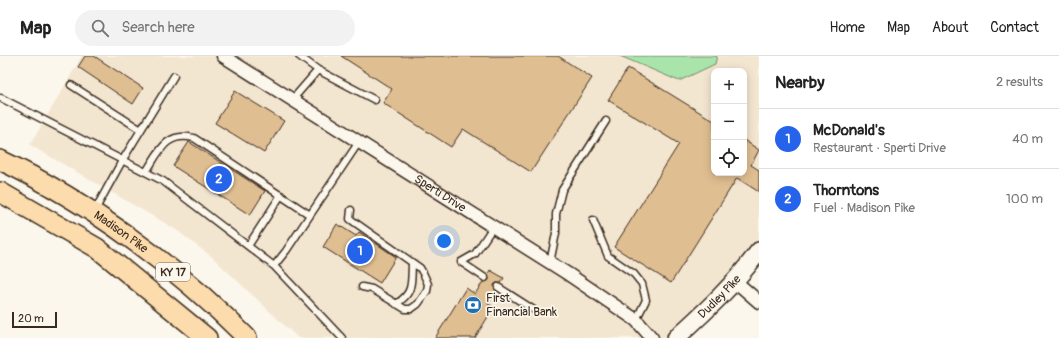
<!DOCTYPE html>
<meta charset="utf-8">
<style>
:root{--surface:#fff;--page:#f2f2f2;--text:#222;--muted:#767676;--line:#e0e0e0;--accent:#2563eb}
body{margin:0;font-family:Pangolin,sans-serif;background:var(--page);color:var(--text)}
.controls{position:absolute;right:12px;top:12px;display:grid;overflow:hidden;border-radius:8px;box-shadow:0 2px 10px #0003}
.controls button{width:36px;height:36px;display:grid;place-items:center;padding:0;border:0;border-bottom:1px solid var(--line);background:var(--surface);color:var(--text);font:20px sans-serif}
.scale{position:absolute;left:12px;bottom:10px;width:45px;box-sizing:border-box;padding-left:4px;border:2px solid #3b2a1e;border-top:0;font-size:11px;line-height:14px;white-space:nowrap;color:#3b2a1e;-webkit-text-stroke:3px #fbf7ec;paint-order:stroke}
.you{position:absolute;left:444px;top:185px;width:14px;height:14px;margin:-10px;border:3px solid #fff;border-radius:50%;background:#1a73e8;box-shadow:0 0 0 6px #1a73e833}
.badge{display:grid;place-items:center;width:26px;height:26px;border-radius:50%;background:var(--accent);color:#fff;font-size:13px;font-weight:700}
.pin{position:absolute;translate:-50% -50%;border:2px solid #fff;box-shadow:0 1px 4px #0006}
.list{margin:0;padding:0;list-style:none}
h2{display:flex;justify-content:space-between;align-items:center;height:52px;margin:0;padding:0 16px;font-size:17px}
h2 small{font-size:13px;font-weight:400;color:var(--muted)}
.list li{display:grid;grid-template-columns:26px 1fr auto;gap:12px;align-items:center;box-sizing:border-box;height:60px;padding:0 16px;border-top:1px solid var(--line)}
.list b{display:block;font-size:15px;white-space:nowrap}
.list p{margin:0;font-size:13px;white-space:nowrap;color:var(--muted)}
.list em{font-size:13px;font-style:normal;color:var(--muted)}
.icon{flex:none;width:22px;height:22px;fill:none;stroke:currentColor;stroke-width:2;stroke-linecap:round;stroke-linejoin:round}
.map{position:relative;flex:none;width:759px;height:282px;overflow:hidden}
header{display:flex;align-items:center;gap:24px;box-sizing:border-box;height:56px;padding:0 20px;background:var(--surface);border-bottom:1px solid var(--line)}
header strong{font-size:19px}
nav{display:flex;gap:22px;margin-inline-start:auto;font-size:14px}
.search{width:280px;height:36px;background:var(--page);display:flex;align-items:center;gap:10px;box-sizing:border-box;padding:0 14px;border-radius:22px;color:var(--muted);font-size:15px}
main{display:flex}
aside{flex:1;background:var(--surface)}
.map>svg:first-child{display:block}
</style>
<header>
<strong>Map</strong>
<div class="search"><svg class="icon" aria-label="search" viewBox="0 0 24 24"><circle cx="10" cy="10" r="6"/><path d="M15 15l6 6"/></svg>Search here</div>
<nav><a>Home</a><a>Map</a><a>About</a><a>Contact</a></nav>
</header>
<main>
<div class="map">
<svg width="759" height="282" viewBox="0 0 759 282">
<rect width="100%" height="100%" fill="#fbf7ec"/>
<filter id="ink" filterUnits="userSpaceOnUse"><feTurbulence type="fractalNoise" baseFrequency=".025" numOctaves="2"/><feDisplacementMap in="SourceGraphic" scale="8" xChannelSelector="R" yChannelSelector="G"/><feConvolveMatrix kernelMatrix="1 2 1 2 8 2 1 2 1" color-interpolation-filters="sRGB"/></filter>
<g filter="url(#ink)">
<path fill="#f3e6d1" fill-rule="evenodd" d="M82,0H620L679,25L715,8L717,0H759V195L676,282H298L212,201L175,173L30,89ZM714,15H744V117H714Z"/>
<path fill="#a9e5ab" stroke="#728864" d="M620,0H717L715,8L679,25Z"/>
<path fill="#dfbe91" stroke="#3b2a1e" d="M85,0H94L143,32L133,48L78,11Z
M341,0H558L592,22L531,116L463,73L451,91L383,47L392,33Z
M628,12L714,65V117H744V84L759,94L751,109L759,114V136L737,122L671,227L614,191L679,88L608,44Z
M235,35L284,65L264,97L215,67Z
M189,86L265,135L250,159L173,110Z
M337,168L356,180L359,176L396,201L380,227L323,191Z
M490,214L504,222L501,227H496L494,229L496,235L488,248L494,251L475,282H435L466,232L475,238L483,226L489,224L488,218Z"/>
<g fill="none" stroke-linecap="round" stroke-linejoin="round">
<defs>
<path id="lane" d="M299,0L318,14L375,44
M71,29L141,74
M1,42L163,125L274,210L342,282
M292,44L318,14
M146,116C159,96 166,75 194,82L310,159
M351,154L350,163L420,212L424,219L428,228L427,235L418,248L411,253H405L372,233L362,231
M94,156L122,105L174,20
M593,164L608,200L634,218L642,228L646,244L636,264
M248,190L281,139
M550,207L556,177V158L562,134L606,65
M274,210L286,195L359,86
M485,222L461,206L475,198L493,171
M498,231L534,254
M396,248C414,237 411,227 412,207"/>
<g id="street">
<path id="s1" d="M223,0L568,218L636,264L652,282"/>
<path d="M735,225L759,246"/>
</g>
<g id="secondary">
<path id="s2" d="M676,282C706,255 735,228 759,195"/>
</g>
<g id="primary">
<path id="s3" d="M0,104C89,146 178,212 247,282"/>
<path d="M0,136L97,192L207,282"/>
</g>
</defs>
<use href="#lane" stroke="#3b2a1e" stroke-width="9"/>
<use href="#street" stroke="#3b2a1e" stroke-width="15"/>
<use href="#secondary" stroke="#3b2a1e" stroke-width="20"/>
<use href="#primary" stroke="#3b2a1e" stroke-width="22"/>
<use href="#lane" stroke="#fbf7ec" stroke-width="6"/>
<use href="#street" stroke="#fbf7ec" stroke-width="12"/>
<use href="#secondary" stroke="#fbf7ec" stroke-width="17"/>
<use href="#primary" stroke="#fcdcac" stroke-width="19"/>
</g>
</g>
<defs>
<symbol id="bank-disc" viewBox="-11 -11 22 22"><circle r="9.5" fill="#1f6fb2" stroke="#fbf7ec"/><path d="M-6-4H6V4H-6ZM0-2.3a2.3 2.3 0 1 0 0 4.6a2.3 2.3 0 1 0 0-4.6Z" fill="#fff"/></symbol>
</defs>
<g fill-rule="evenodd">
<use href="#bank-disc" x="463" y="239" width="20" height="20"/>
</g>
<g text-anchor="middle" stroke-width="3.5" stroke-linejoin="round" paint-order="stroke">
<rect fill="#fbf7ec" stroke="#75685c" stroke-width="1" x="156" y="207" width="34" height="18" rx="3"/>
<g font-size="11" font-weight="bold" fill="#3b2a1e">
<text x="173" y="220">KY 17</text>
</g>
<g font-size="12" fill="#3b2a1e" stroke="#fbf7ec">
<text dy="4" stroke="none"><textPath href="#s1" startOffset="257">Sperti Drive</textPath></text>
<text dy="4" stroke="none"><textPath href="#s3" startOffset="141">Madison Pike</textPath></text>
<text dy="4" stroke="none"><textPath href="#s2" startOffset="60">Dudley Pike</textPath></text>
</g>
<g font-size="12" fill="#3b2a1e" stroke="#fbf7ec" text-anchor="start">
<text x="486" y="246">First<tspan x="486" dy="14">Financial Bank</tspan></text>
</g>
</g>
</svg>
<div class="controls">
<button>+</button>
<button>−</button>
<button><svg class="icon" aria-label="locate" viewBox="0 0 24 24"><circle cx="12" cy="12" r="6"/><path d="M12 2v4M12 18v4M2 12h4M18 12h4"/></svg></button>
</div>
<div class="scale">20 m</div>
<div class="you"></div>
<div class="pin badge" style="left:360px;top:195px">1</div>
<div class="pin badge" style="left:219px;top:123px">2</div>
</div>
<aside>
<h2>Nearby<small>2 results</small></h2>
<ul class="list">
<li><span class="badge">1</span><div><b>McDonald's</b><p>Restaurant · Sperti Drive</p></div><em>40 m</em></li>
<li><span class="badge">2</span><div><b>Thorntons</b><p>Fuel · Madison Pike</p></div><em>100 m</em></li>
</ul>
</aside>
</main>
